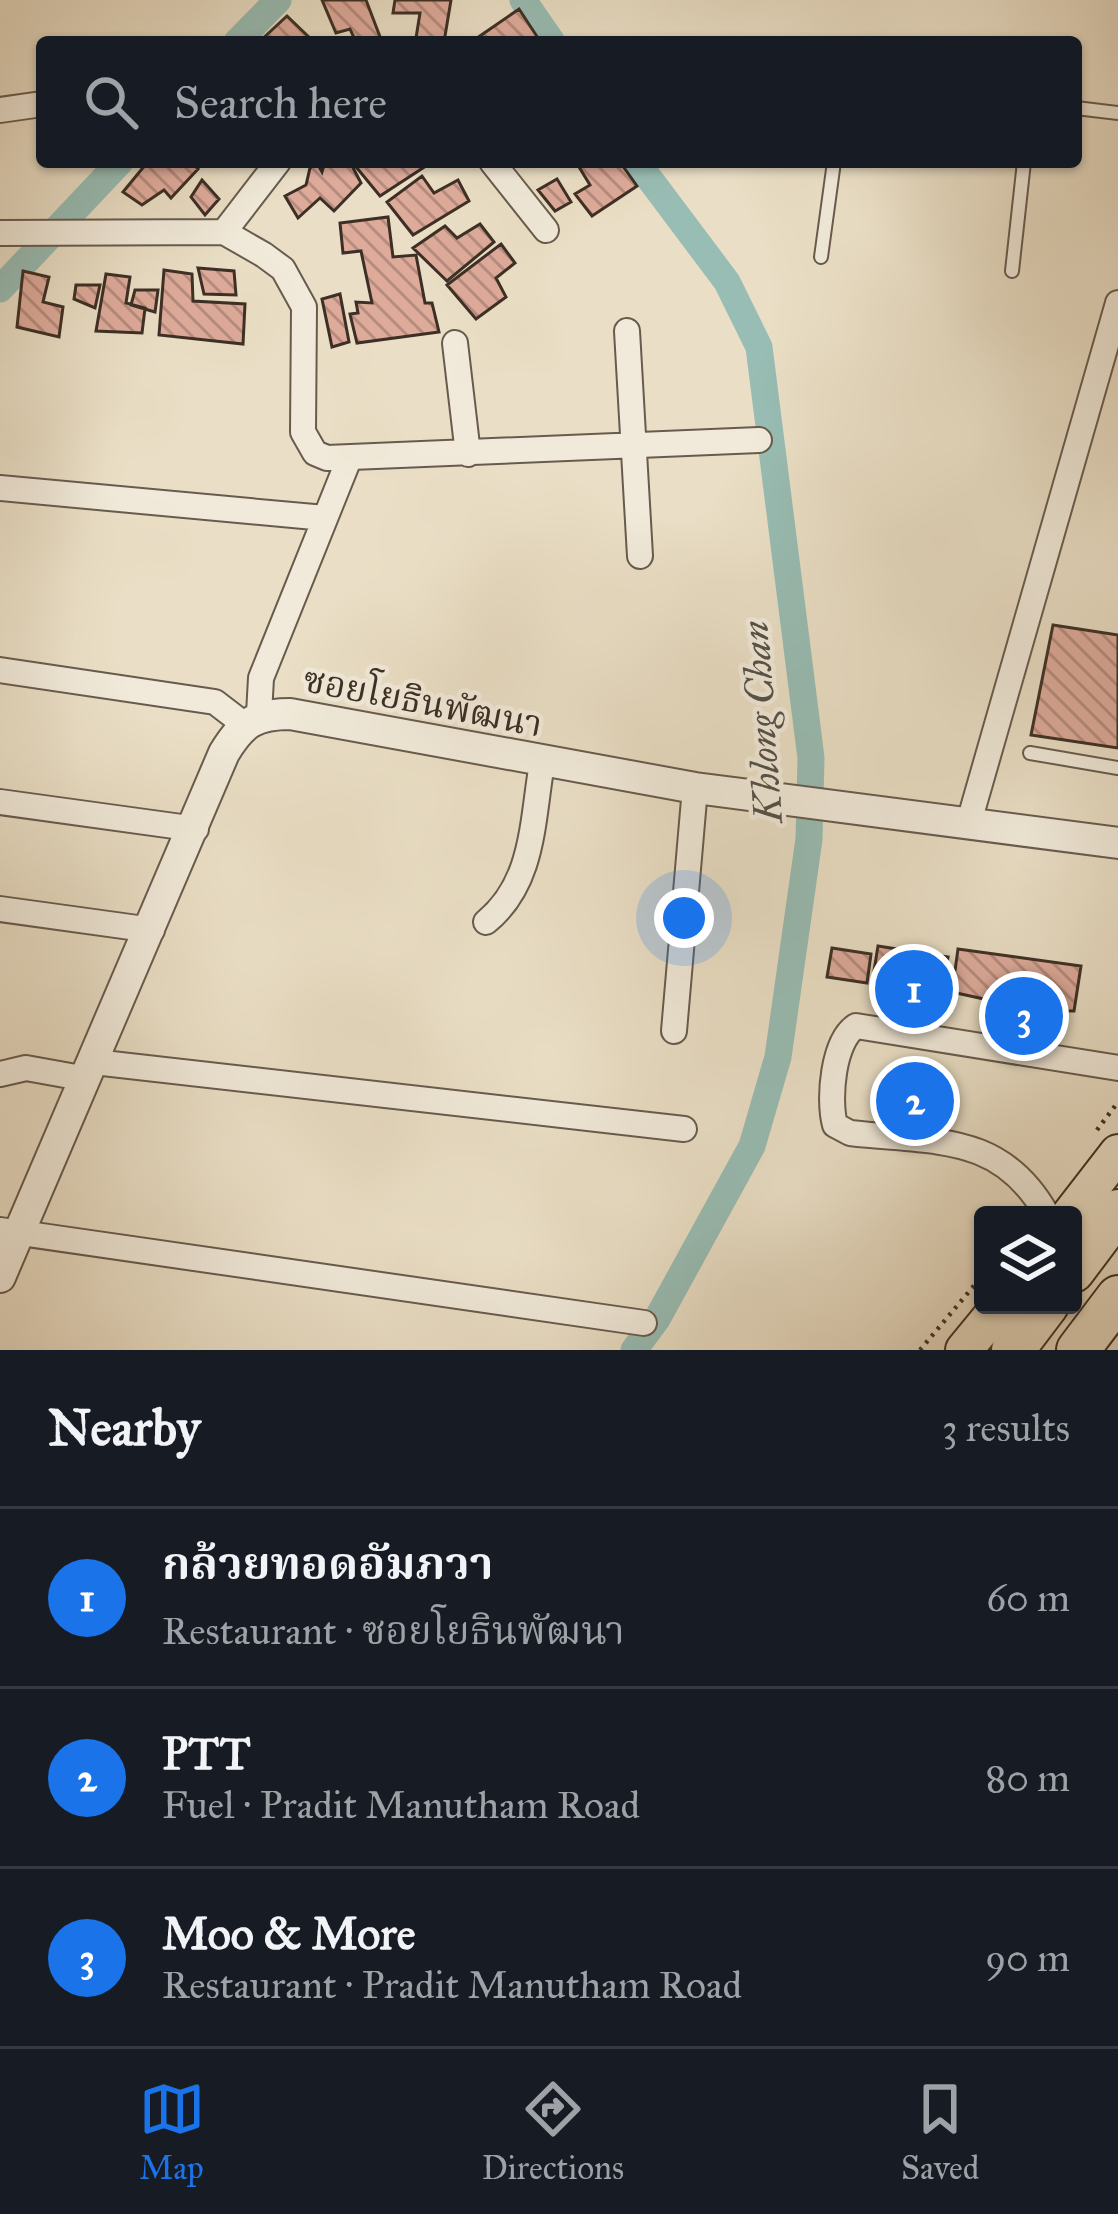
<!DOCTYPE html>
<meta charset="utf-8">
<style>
:root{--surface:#171b24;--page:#242831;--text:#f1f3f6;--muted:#9ea1a6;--line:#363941;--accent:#1a73e8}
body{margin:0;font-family:"IM FELL Great Primer","Noto Serif Thai",serif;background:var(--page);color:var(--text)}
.controls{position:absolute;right:36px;bottom:36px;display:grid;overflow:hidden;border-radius:12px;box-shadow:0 3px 9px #0004}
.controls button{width:108px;height:108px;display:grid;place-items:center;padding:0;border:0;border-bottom:3px solid var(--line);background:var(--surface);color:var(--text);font:60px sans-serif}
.you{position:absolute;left:684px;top:918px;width:42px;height:42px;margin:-30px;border:9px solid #fff;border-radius:50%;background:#1a73e8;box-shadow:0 0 0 18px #1a73e833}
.badge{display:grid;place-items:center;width:78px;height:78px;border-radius:50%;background:var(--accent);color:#fff;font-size:39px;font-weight:700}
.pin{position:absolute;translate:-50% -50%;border:6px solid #fff;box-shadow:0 3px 12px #0006}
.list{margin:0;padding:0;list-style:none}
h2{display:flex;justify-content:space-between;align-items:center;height:156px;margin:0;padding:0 48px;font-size:51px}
h2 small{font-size:39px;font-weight:400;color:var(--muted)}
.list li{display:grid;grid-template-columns:78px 1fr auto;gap:36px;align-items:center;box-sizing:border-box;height:180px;padding:0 48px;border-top:3px solid var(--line)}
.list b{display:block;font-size:45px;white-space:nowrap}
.list p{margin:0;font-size:39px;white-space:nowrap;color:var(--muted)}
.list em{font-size:39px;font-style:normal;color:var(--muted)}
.icon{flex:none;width:66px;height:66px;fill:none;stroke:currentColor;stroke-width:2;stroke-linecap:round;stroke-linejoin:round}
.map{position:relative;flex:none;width:1118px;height:1350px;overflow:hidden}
.search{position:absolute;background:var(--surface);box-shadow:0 3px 9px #0004;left:36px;right:36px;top:36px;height:132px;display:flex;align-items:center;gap:30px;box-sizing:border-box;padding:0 42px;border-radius:12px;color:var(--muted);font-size:45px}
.sheet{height:696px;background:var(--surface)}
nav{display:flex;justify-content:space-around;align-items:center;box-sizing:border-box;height:168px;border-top:3px solid var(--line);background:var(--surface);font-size:33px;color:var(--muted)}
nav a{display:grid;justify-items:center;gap:6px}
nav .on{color:var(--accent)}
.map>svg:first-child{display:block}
</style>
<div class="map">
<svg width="1118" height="1350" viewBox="0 0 1118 1350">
<defs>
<pattern id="building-back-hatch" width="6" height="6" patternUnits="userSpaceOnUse" patternTransform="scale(3)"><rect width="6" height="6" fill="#deab9b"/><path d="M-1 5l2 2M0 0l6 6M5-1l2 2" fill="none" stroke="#b58c7e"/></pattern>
</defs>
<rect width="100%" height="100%" fill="#eadfc6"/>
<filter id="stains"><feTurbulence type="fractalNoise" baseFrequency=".00167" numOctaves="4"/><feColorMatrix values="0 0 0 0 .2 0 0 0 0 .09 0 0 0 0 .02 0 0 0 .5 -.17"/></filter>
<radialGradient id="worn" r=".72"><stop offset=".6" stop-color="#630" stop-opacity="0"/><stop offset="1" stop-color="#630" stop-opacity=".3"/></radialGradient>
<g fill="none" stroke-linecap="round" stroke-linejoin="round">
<path stroke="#98bdb4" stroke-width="27" d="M523,0L552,42
M237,42L278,0
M0,289L120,162
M634,1350L657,1319L752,1146L778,1057L809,839L811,758L759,347L727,282L637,162"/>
</g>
<path fill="url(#building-back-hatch)" stroke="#3d2f25" stroke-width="3" d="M322,0H366L382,42H356L350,29L336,33Z
M395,0H451L444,42L416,38L420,13H393Z
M519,9L538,38L534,42H487L480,36Z
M287,16L314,42H259Z
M191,162L198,169L171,198L164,190L142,205L123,192L146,164Z
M325,162H350L361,183L334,211L320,198L298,218L285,196L306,185L310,168L317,163L322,172Z
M352,162H428L429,164L380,196Z
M576,162H620L637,186L592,216L575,194L590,185Z
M422,176L434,193L458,180L469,201L413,235L387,202Z
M557,179L571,202L555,211L538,190Z
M202,180L219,199L205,215L191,197Z
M388,217L393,257L416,255L425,303H432L439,332L357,343L350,314L358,313L356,302L372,303L361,251L343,253L340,223Z
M480,224L494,242L447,281L413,248L445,226L457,238Z
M501,244L515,263L496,278L506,297L476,319L447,285Z
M198,268L234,271L236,295L204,294Z
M164,270L192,274L193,301L245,304L243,344L159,335Z
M23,271L49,277L43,302L63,307L59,337L17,327Z
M106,274L130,277L126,303L145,308L142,333L96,331Z
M76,285H100L95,308L74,299Z
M135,290H158L155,312L131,305Z
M340,294L349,342L332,347L322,299Z
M1053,625L1118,635V748L1031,735Z
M878,946L948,957L943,988L873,977Z
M832,948L871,954L867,983L827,977Z
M958,949L1081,966L1074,1011L1001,1010L1002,1003L952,992Z"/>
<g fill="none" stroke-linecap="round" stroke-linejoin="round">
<defs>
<path id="service" d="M1076,108L1118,113
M821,257L834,162
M1012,271L1024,162
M1030,753L1118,768"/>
<path id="minor" d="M0,110L42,104
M492,162L546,230
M224,232L278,162
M0,233L224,232L264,255L283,269L304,307L303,432L315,453L327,458L759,440
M627,331L640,556
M455,343L468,454
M0,488L325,518
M0,670L215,702L245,725
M259,714L261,678L349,459
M0,802L196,829
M969,822L1118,303
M0,909L152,930
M486,922C534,883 532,822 542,763
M674,1031L695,788
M94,1062L684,1129
M0,1074L26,1068L87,1079
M1047,1215C1001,1132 934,1143 850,1133L835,1125C828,1099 833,1041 856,1026L1118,1068
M0,1230L644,1323"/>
<path id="tertiary" d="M0,1277L224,753C242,723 255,714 290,714L695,788L1118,843"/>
<path id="primary" d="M1070,1215L1118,1153
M964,1350L1001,1305"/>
<path id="motorway" d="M1073,1271L1118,1211
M1013,1350L1047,1305
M1078,1350L1118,1297"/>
</defs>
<use href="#service" stroke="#685b4d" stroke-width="16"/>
<use href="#minor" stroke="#685b4d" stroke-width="28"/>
<use href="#tertiary" stroke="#685b4d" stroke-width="34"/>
<use href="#primary" stroke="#3d2f25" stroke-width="40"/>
<use href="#motorway" stroke="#3d2f25" stroke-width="46"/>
<path stroke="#3d2f25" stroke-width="4.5" stroke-dasharray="3 6" stroke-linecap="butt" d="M1097,1130L1118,1102
M920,1350L983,1275"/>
<use href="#service" stroke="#f1eada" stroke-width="12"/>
<use href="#minor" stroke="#f1eada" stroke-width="24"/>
<use href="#tertiary" stroke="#f1eada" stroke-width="30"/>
<use href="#primary" stroke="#eadfc6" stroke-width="36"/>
<use href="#motorway" stroke="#eadfc6" stroke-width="42"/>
</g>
<g text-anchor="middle" stroke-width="9" stroke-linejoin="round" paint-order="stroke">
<g font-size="36" fill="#3d2f25" stroke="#f1eada">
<text transform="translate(423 701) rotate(11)" y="13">ซอยโยธินพัฒนา</text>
</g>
<g font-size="39" font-style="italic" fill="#545249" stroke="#f1eada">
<text transform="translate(761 722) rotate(-94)" y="14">Khlong Chan</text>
</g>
</g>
<rect width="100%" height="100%" filter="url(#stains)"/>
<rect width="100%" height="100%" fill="url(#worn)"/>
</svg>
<div class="controls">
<button><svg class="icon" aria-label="layers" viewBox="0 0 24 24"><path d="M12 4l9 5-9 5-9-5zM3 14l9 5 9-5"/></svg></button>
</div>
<div class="you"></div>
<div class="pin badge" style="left:914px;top:989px">1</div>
<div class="pin badge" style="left:915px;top:1101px">2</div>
<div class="pin badge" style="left:1024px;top:1016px">3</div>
<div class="search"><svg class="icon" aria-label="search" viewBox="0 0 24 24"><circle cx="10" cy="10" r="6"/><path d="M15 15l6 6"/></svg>Search here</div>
</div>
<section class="sheet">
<h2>Nearby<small>3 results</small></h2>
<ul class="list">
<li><span class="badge">1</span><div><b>กล้วยทอดอัมภวา</b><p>Restaurant · ซอยโยธินพัฒนา</p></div><em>60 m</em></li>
<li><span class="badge">2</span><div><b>PTT</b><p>Fuel · Pradit Manutham Road</p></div><em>80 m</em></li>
<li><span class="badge">3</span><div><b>Moo &amp; More</b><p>Restaurant · Pradit Manutham Road</p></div><em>90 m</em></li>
</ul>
</section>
<nav>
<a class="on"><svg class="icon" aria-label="map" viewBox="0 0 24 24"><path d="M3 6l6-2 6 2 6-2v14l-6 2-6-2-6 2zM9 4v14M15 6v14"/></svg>Map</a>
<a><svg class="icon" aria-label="directions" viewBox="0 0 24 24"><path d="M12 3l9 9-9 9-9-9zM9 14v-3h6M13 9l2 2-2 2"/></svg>Directions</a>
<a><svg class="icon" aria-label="saved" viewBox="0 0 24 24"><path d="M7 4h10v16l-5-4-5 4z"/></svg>Saved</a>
</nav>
